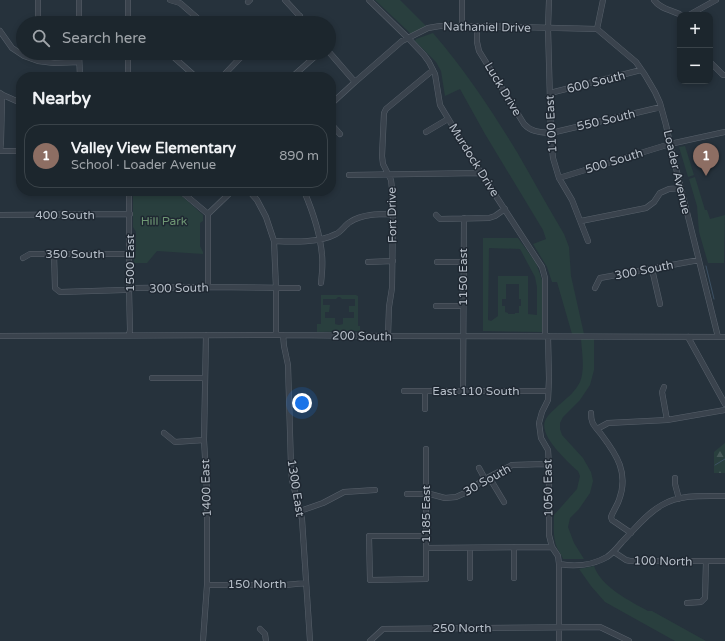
<!DOCTYPE html>
<meta charset="utf-8">
<style>
:root{--surface:#1c262d;--page:#293239;--text:#f1f3f6;--muted:#a0a5aa;--line:#3a4349;--accent:#b45309}
body{margin:0;font-family:"Varela Round",sans-serif;background:var(--page);color:var(--text)}
.controls{position:absolute;right:12px;top:12px;display:grid;overflow:hidden;border-radius:8px;box-shadow:0 2px 6px #0003}
.controls button{width:36px;height:36px;display:grid;place-items:center;padding:0;border:0;border-bottom:1px solid var(--line);background:var(--surface);color:var(--text);font:20px sans-serif}
.you{position:absolute;left:302px;top:403px;width:14px;height:14px;margin:-10px;border:3px solid #fff;border-radius:50%;background:#1a73e8;box-shadow:0 0 0 6px #1a73e833}
.badge{display:grid;place-items:center;width:26px;height:26px;border-radius:50%;background:var(--accent);color:#fff;font-size:13px;font-weight:700}
.pin{position:absolute;translate:-50% -33px;filter:drop-shadow(0 1px 2px #0008)}
.pin::after{content:'';position:absolute;top:21px;width:14px;height:12px;background:inherit;clip-path:polygon(0 0,100% 0,50% 100%)}
.list{margin:0;padding:0;list-style:none}
h2{display:flex;justify-content:space-between;align-items:center;height:52px;margin:0;padding:0 16px;font-size:17px}
h2 small{font-size:13px;font-weight:400;color:var(--muted)}
.list li{display:grid;grid-template-columns:26px 1fr auto;gap:12px;align-items:center;box-sizing:border-box;height:64px;margin:0 8px 8px;padding:0 8px;border:1px solid var(--line);border-radius:16px}
.list b{display:block;font-size:15px;white-space:nowrap}
.list p{margin:0;font-size:13px;white-space:nowrap;color:var(--muted)}
.list em{font-size:13px;font-style:normal;color:var(--muted)}
.icon{flex:none;width:22px;height:22px;fill:none;stroke:currentColor;stroke-width:2;stroke-linecap:round;stroke-linejoin:round}
.map{position:relative;flex:none;width:725px;height:641px;overflow:hidden}
.search{position:absolute;background:var(--surface);box-shadow:0 2px 6px #0003;left:16px;top:16px;width:320px;height:44px;display:flex;align-items:center;gap:10px;box-sizing:border-box;padding:0 14px;border-radius:22px;color:var(--muted);font-size:15px}
.panel{position:absolute;background:var(--surface);box-shadow:0 2px 6px #0003;left:16px;top:72px;width:320px;height:124px;border-radius:16px}
.map>svg:first-child{display:block}
</style>
<div class="map">
<svg width="725" height="641" viewBox="0 0 725 641">
<defs>
<pattern id="forest-firs" width="22" height="20" patternUnits="userSpaceOnUse"><rect width="22" height="20" fill="#293f3e"/><path d="M5 1l3.5 6h-7zM16 11l3.5 6h-7z" fill="#465958"/></pattern>
</defs>
<rect width="100%" height="100%" fill="#26323c"/>
<path fill="#293f3e" fill-rule="evenodd" d="M375,0H400L427,27L413,34L410,33Z
M433,33C465,70 492,111 517,152C533,180 548,207 564,234L569,247L571,276L584,334H572L557,282H552L547,267L533,244L546,239L543,230L485,134L460,89L445,96L441,71L436,62L415,41L416,39Z
M685,146L694,175L688,177L679,147Z
M695,177L705,210H707L710,219L725,215L724,263H708L699,232L697,206L689,179Z
M133,192H172L183,197L203,215V221L200,223V246L203,252V254L157,251L147,263H134V253L136,251V232L133,227Z
M483,238H518L536,263L540,274L543,283L542,332L483,331ZM489,248L520,249L535,277L537,287V315L528,314V276H498V316L491,321L488,320ZM506,284H519V299H521V306H519V313H515V314H508V313L505,312V306H502V299H506Z
M321,295H356L358,296V326H360V331L317,332V324H321ZM338,297H340L342,299H355V306H349V312H354V318H343V324L339,325L335,324V318H325V312H329L330,305H323V299H336Z
M581,339H594V370L590,385L580,400L563,417L560,423V429L562,435L583,458L591,472L593,481L590,493L579,509L570,518L568,527L574,543L584,559H563C561,553 556,548 555,541C553,533 554,523 554,515L577,489L580,476L578,471C568,462 539,436 545,421C548,414 554,410 559,405C567,398 575,392 580,382C585,369 582,353 581,339Z
M594,566C601,587 630,601 648,611H652L706,641H675L605,602L591,586L579,569Z"/>
<path fill="url(#forest-firs)" d="M725,443V473H714V452Z"/>
<g fill="none" stroke-linecap="round" stroke-linejoin="round">
<path stroke="#3d5164" stroke-width="1" d="M706,266L714,299
M715,465L725,459"/>
<defs>
<path id="minor" d="M38,0V23
M79,0V23
M128,0V23
M170,0L180,3L203,23
M285,0L306,23
M369,0L408,38L424,55L429,62L435,74L440,105L481,173L542,267L545,278V336
M462,0V26
M549,0L548,28L551,137L553,158L559,178L572,200L588,241
M654,0C660,9 672,10 681,15
M248,2L250,0
M689,15L716,0
M292,23L300,16
M477,26V42L479,51L524,124C531,132 540,132 551,133L661,107
M597,29L636,62L645,75L655,92L660,103L666,125L671,148L718,337
M597,29L603,0
M0,31L12,48L24,56L38,61L54,63L79,62
M329,52L355,82
M38,53V61
M79,53L80,77
M128,53V77
M169,53L196,77
M710,62L723,75H725
M105,77H126
M222,77L240,58L247,53
M292,77L319,53
M0,93L3,95L21,103
M550,93L641,70
M331,104L355,82L402,41L428,28L440,26H477L597,29
M331,124L340,134
M426,132L448,119
M0,151L1,142L2,99L3,95
M0,151H21
M349,175L481,173
M559,178L670,144L725,132
M178,191L183,193L208,214
M249,191L257,200L266,217L274,241L276,288V335
M304,191C313,212 320,232 322,255C323,264 322,274 321,283
M208,214L232,191
M0,215L130,214
M436,215L440,219L489,218L495,216L505,209
M581,221L646,208L654,202L660,193L669,189L681,188
M274,241C293,242 319,243 336,234C341,232 345,225 350,222C362,214 378,214 393,214
M54,254L55,288L60,292L124,290L135,288L208,287L298,288
M23,258L30,254H129
M368,262L393,261
M437,262H463
M652,269L660,304
M208,287V214
M595,288L600,278L699,260
M436,306H463
M129,335L130,330L129,289V191
M283,335L284,346L288,365L291,466L292,480L302,519L310,641
M0,336L283,335L388,336L725,337
M388,336L389,307L392,288L393,214L392,189L391,180L383,164L382,156L384,113L386,109L433,70
M548,336L549,379L548,400L542,412L539,423L541,438L548,450L549,466V535L552,547L558,556L559,564V641
M688,337L725,404
M152,378H205
M664,387L662,392L667,420
M404,391H548
M425,391V409
M463,391L464,218
M591,413C591,424 594,425 601,434C617,455 629,473 619,500C617,506 613,511 611,517L612,520L631,533
M597,429L608,423L667,420L725,410
M164,433L175,442L204,440
M426,449V579L370,580L369,536H426
M479,468L485,479
M489,477L504,502
M675,478V484L679,499
M407,494H430L445,498L456,497L465,493L485,479L512,465L544,464L549,466
M300,511L323,503L344,492L375,490
M514,547V578
M426,548L552,547
M470,548V578
M614,552L626,560L630,561H725
M559,564C575,567 593,565 607,557C613,553 617,548 622,542C635,529 646,514 662,505C681,494 704,496 725,496
M207,585H285L306,583
M687,603L701,602L705,598L706,561
M260,629L265,634L266,641
M203,641L207,585V492L204,440L206,335
M370,641L383,629L600,627L629,641"/>
</defs>
<use href="#minor" stroke="#58616b" stroke-width="6"/>
<use href="#minor" stroke="#3a434d" stroke-width="5"/>
</g>
<g text-anchor="middle" stroke-width="3" stroke-linejoin="round" paint-order="stroke">
<g font-size="12" fill="#b6bec8" stroke="#1f2832">
<text transform="translate(487 27) rotate(1)" y="4">Nathaniel Drive</text>
<text transform="translate(596 82) rotate(-14)" y="4">600 South</text>
<text transform="translate(503 89) rotate(59)" y="4">Luck Drive</text>
<text transform="translate(606 120) rotate(-13)" y="4">550 South</text>
<text transform="translate(551 124) rotate(-93)" y="4">1100 East</text>
<text transform="translate(474 160) rotate(58)" y="4">Murdock Drive</text>
<text transform="translate(614 161) rotate(-17)" y="4">500 South</text>
<text transform="translate(677 172) rotate(77)" y="4">Loader Avenue</text>
<text x="65" y="219">400 South</text>
<text transform="translate(392 215) rotate(-91)" y="4">Fort Drive</text>
<text x="75" y="258">350 South</text>
<text transform="translate(130 263) rotate(-90)" y="4">1500 East</text>
<text transform="translate(644 270) rotate(-11)" y="4">300 South</text>
<text transform="translate(463 277) rotate(-90)" y="4">1150 East</text>
<text transform="translate(179 288) rotate(-1)" y="4">300 South</text>
<text transform="translate(362 336) rotate(1)" y="4">200 South</text>
<text x="476" y="395">East 110 South</text>
<text transform="translate(487 480) rotate(-29)" y="4">30 South</text>
<text transform="translate(206 488) rotate(-92)" y="4">1400 East</text>
<text transform="translate(296 488) rotate(81)" y="4">1300 East</text>
<text transform="translate(548 488) rotate(-91)" y="4">1050 East</text>
<text transform="translate(426 514) rotate(-90)" y="4">1185 East</text>
<text transform="translate(663 561) rotate(1)" y="4">100 North</text>
<text x="257" y="588">150 North</text>
<text x="462" y="632">250 North</text>
</g>
<g font-size="12" fill="#6f9774" stroke="#1f2832">
<text x="164" y="225">Hill Park</text>
</g>
</g>
</svg>
<div class="controls">
<button>+</button>
<button>−</button>
</div>
<div class="you"></div>
<div class="pin badge" style="left:706px;top:176px;background:#8d6e63">1</div>
<div class="search"><svg class="icon" aria-label="search" viewBox="0 0 24 24"><circle cx="10" cy="10" r="6"/><path d="M15 15l6 6"/></svg>Search here</div>
<section class="panel">
<h2>Nearby<small></small></h2>
<ul class="list">
<li><span class="badge" style="background:#8d6e63">1</span><div><b>Valley View Elementary</b><p>School · Loader Avenue</p></div><em>890 m</em></li>
</ul>
</section>
</div>
